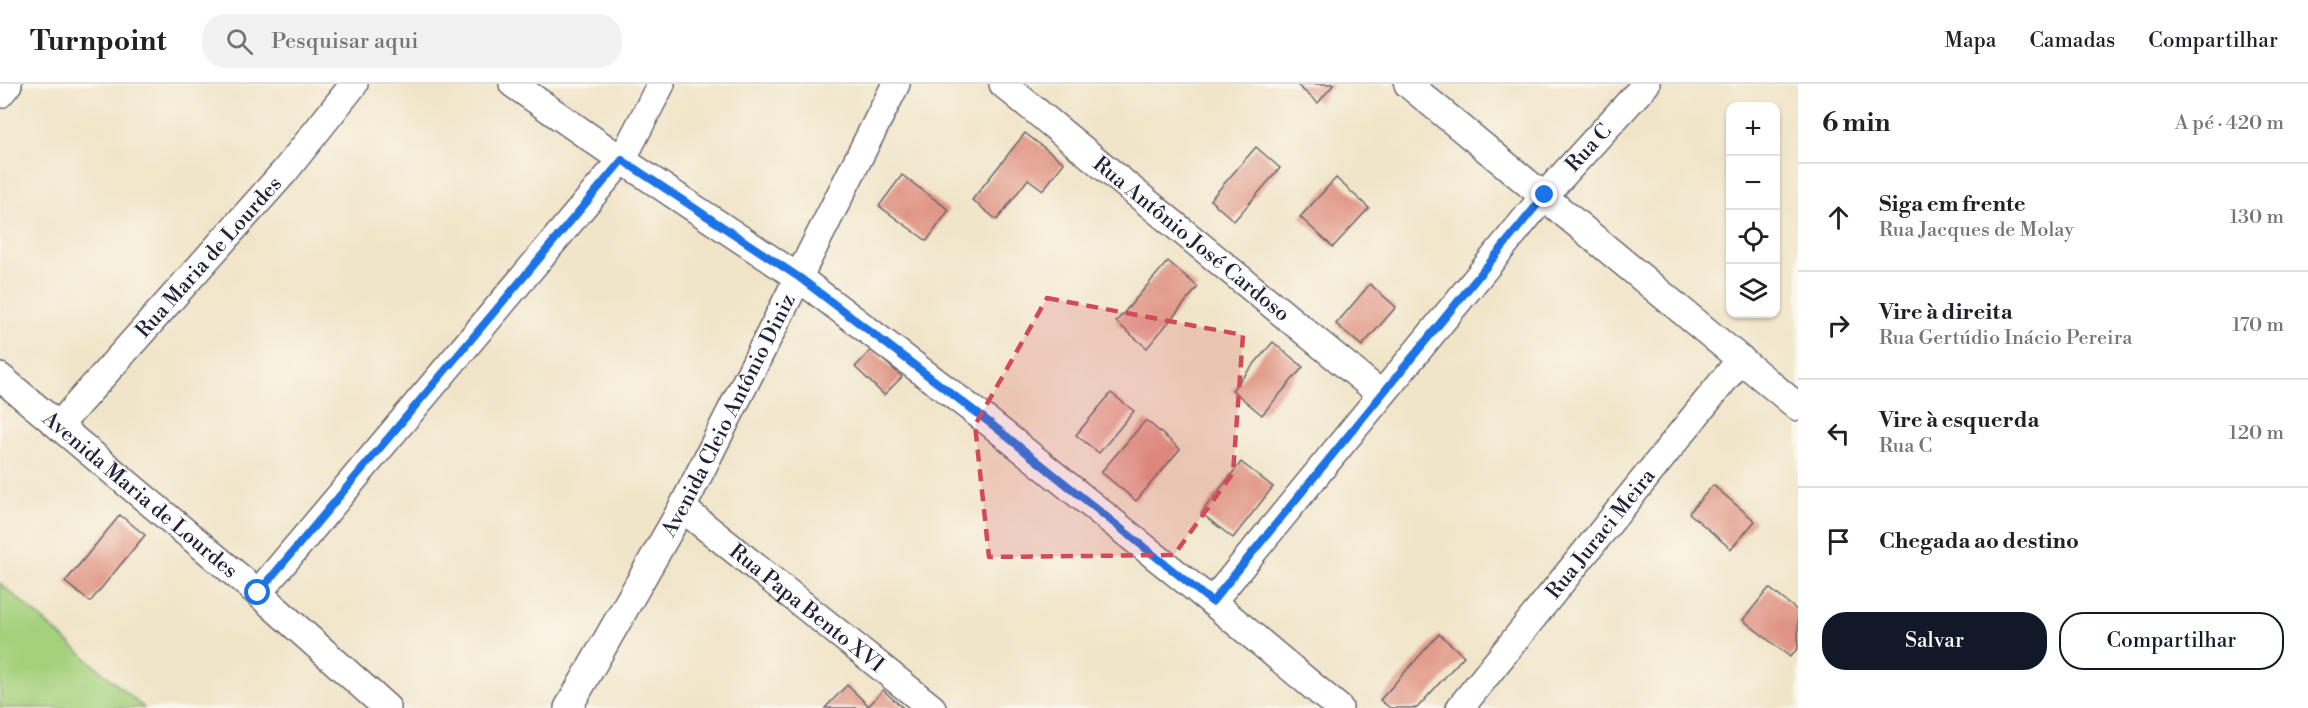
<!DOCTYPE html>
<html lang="pt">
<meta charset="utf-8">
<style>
:root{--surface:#fff;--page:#f2f2f2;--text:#202124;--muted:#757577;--line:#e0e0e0;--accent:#111827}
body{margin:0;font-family:"Libre Bodoni",serif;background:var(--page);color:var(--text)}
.controls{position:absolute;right:18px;top:18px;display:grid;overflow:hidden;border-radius:12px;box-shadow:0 2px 4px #0004}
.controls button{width:54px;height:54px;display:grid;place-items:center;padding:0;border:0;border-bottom:2px solid var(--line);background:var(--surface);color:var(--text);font:30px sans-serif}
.stop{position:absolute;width:18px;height:18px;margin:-14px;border:4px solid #1a73e8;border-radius:50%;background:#fff}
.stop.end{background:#1a73e8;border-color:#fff;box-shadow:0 2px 6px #0008}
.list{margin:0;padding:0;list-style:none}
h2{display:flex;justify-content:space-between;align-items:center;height:78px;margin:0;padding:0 24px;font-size:26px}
h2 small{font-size:20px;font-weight:400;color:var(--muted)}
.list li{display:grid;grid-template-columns:39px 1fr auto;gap:18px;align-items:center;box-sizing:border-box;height:108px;padding:0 24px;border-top:2px solid var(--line)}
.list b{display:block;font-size:22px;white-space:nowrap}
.list p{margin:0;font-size:20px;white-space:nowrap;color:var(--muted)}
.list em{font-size:20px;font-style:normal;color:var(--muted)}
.actions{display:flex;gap:12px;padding:18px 24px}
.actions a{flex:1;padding:14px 0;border:2px solid var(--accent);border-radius:24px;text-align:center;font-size:21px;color:var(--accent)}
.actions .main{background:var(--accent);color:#fff}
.icon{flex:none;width:33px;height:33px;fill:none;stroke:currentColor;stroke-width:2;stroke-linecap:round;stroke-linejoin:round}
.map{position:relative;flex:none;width:1798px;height:624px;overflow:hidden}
header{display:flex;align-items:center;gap:36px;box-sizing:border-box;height:84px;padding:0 30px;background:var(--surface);border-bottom:2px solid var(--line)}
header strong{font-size:28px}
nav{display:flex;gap:33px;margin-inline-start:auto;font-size:21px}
.search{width:420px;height:54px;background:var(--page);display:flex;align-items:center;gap:15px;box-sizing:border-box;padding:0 21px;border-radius:24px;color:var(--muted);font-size:22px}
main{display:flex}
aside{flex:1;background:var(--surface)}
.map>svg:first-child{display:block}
</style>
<header>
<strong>Turnpoint</strong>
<div class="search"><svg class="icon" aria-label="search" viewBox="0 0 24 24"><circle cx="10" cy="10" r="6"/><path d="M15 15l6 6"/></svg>Pesquisar aqui</div>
<nav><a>Mapa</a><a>Camadas</a><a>Compartilhar</a></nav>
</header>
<main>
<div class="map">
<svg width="1798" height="624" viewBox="0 0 1798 624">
<rect width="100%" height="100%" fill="#fbf7ec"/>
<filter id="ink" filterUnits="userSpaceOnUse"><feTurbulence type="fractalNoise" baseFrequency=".0167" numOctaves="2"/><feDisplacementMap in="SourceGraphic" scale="12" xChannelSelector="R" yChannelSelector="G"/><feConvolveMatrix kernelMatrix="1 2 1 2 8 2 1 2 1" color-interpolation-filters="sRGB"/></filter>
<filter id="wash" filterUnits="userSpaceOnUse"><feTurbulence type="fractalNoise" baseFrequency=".008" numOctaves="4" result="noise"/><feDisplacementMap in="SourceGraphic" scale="24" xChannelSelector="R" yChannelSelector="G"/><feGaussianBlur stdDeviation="1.35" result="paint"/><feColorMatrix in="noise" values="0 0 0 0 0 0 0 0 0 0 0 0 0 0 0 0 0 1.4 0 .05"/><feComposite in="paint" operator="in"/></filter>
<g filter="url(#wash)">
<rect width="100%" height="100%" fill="#f1e5c9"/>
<path fill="#a5d17d" stroke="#647a5c" stroke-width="1.5" d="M0,499L144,624H0Z"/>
<g id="blocks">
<path fill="#e09584" d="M1296,0H1334L1318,19Z
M1025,49L1064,79L1043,106L1028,95L997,136L972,116Z
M1256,63L1280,84L1234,137L1210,116Z
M902,91L949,126L927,157L879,122Z
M1336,94L1369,124L1333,163L1300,133Z
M1168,177L1198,203L1147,264L1116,238Z
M1370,200L1396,223L1362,262L1336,240Z
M1273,258L1303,283L1262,331L1232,306Z
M872,265L902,293L884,311L855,283Z
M1111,309L1134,327L1099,369L1076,351Z
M1146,336L1180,365L1136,417L1101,388Z
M1241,378L1273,403L1233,454L1201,429Z
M1713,401L1755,437L1731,465L1689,429Z
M120,431L145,451L90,518L65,498Z
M1769,504L1798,527V564L1790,573L1743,536Z
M1439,550L1464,572L1417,624H1390L1380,616Z
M847,601L868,621L865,624H825Z
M883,606L903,624H867Z"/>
</g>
</g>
<g filter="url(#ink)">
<use href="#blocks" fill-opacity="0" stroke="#6a666d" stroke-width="1.5"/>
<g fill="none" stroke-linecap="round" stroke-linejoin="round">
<defs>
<g id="street">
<path d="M513,0L622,76L799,194L990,339L1212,518L1339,624"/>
<path id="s1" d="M1003,0L1381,310"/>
<path d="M1408,0L1798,323"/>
<path d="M0,10L8,0"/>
<path id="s2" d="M0,293L258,509L387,624"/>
<path id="s3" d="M59,341L285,87L354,0"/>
<path id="s4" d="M682,424L932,624"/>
<path d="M258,509L622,76L661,0"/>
<path id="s5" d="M1212,518L1545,111L1646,0"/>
<path id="s6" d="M568,624L682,424L896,0"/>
<path id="s7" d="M1460,624L1741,275"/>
</g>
</defs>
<use href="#street" stroke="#6a666d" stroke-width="30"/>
<use href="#street" stroke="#fff" stroke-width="27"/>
</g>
</g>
<g fill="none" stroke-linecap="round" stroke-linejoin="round" filter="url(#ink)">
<path stroke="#1a73e8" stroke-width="8" d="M258,509L622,76L800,194L990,339L1212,518L1545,111"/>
</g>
<path fill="#d1495b" fill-opacity="0.2" stroke="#d1495b" stroke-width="4.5" stroke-dasharray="12 8" stroke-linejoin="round" d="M1047,214L1243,251L1233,389L1174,471L989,473L975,341Z"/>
<g text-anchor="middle" stroke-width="4.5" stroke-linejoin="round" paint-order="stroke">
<g font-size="21" fill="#22223b" stroke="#fbf7ec">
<text dy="7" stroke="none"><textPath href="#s5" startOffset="590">Rua C</textPath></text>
<text dy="7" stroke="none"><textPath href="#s1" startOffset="244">Rua Antônio José Cardoso</textPath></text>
<text dy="7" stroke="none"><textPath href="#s3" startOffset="225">Rua Maria de Lourdes</textPath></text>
<text dy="7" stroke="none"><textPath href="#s6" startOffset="334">Avenida Cleio Antônio Diniz</textPath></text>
<text dy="7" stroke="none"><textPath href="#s2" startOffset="183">Avenida Maria de Lourdes</textPath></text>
<text dy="7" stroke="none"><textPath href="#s7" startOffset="224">Rua Juraci Meira</textPath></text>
<text dy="7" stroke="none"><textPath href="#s4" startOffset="160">Rua Papa Bento XVI</textPath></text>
</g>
</g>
</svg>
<div class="controls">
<button>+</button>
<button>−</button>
<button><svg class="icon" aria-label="locate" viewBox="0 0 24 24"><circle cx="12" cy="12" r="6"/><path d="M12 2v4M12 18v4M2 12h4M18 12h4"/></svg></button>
<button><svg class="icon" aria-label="layers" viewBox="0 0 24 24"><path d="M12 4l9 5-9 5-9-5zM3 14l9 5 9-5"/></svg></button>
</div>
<div class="stop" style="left:258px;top:509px"></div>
<div class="stop end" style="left:1545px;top:111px"></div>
</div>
<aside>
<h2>6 min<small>A pé · 420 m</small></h2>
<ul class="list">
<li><svg class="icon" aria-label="ahead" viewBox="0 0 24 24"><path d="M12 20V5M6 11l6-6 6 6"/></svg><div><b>Siga em frente</b><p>Rua Jacques de Molay</p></div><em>130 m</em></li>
<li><svg class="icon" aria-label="right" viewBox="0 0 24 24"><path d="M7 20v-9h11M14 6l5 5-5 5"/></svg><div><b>Vire à direita</b><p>Rua Gertúdio Inácio Pereira</p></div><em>170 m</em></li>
<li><svg class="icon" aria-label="left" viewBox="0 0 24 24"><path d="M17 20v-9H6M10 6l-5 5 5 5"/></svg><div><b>Vire à esquerda</b><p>Rua C</p></div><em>120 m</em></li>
<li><svg class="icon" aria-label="arrive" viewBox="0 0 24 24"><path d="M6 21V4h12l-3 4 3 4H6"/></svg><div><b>Chegada ao destino</b></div></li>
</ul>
<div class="actions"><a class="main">Salvar</a><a>Compartilhar</a></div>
</aside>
</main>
